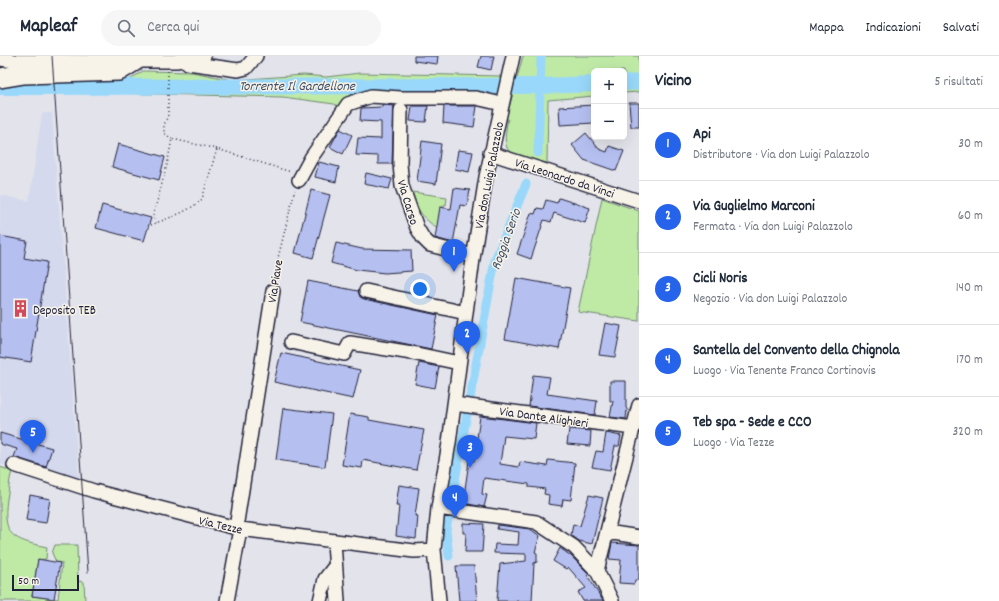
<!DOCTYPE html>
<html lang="it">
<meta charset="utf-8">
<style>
:root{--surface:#fff;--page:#f6f6f7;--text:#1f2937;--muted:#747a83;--line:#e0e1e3;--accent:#2563eb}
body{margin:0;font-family:Dekko,sans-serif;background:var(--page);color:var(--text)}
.controls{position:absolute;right:12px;top:12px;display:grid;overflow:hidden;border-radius:6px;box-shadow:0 4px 16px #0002}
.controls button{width:36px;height:36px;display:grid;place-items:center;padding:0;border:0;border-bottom:1px solid var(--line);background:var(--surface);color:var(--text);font:20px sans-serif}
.scale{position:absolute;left:12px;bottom:10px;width:67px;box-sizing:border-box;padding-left:4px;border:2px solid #22223b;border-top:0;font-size:11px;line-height:14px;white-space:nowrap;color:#22223b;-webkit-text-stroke:3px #f7f3e8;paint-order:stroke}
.you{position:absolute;left:420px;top:233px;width:14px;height:14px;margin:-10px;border:3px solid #fff;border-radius:50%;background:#1a73e8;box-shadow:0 0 0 6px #1a73e833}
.badge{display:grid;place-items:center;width:26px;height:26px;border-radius:50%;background:var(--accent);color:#fff;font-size:13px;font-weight:700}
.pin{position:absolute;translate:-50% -33px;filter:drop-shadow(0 1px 2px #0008)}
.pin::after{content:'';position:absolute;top:21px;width:14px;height:12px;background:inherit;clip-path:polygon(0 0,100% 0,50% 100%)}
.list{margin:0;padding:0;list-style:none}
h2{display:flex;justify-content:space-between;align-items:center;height:52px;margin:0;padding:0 16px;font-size:17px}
h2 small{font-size:13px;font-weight:400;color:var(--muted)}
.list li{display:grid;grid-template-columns:26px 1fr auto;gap:12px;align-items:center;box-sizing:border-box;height:72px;padding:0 16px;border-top:1px solid var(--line)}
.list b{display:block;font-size:15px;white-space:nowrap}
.list p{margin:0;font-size:13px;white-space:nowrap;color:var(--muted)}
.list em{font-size:13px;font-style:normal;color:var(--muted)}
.icon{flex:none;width:22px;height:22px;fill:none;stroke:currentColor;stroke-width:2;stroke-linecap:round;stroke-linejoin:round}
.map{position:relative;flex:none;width:639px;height:545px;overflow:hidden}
header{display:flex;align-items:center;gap:24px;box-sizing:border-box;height:56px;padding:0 20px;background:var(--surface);border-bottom:1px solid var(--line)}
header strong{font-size:19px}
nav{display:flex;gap:22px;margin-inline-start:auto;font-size:14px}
.search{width:280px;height:36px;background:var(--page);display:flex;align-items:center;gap:10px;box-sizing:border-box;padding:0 14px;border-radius:22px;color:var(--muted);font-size:15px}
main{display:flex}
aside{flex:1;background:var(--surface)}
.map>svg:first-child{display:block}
</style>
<header>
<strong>Mapleaf</strong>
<div class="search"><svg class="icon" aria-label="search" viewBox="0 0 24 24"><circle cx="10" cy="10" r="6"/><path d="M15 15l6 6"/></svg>Cerca qui</div>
<nav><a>Mappa</a><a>Indicazioni</a><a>Salvati</a></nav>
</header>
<main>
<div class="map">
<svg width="639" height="545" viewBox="0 0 639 545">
<rect width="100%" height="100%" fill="#e3e4eb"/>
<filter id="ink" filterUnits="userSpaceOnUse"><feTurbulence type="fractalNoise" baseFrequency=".025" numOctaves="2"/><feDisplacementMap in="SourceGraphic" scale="8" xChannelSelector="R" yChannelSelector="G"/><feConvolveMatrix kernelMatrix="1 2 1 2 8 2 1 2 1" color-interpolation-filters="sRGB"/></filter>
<g filter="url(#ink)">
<path fill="#d5d9ed" d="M42,57H52L79,424L14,403L10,411L0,408V139L29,145Z"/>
<path fill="#bfeaa6" stroke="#708670" d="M523,0H639V36L624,37V15H594V40L548,44L547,107C513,98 499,104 508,63H506Z
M143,15L192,16L233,24L304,19L326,21L360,17L500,20L496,40H365L341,52L334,48L283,41L62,36L61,26L129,24Z
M412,136L447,141L446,149H443L438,172C423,164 416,152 412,136Z
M602,142L639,155V265L578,256Z
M0,411L12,415C9,424 9,434 7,443C2,480 13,484 47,491L46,503L38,504L32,540L58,543L62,507L56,506L52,497L55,489H77L78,525L84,526L85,545H0Z"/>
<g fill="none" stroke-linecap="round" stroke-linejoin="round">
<path stroke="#99d8fa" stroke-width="9" d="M538,97L541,0
M449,500L446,474L495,204L526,128"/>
<path stroke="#99d8fa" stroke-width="16" d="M624,27L639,26
M0,31L540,30L594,28"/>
</g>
<path fill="#b5c0f1" stroke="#22223b" d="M414,0H438L437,8L414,5Z
M481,0H494L491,14L478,11Z
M629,47H639V71H631Z
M382,49L394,50L392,108H378V100L356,99L358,82L381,83V66L360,65L361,52L382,51Z
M594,49V67L560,69L559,51Z
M412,50H428L426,66L410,65Z
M444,50H477L474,71L443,67Z
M340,73L352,79L343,98L330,91Z
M586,77L599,93L607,96L609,90L624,95L616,115L584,104L572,89Z
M422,85L441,88L436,128L417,125Z
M118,88L165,101L159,124L112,111Z
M458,94L473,96L469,116L455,113Z
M319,106L339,111L336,126L315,121Z
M366,117L392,123L389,133L364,128Z
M454,132L470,134L467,150L460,149L453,187L435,182L440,151L451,153Z
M311,134L330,139L313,202L295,197Z
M559,142L590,152L585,167L554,157L551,166L544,164L531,203L517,198L531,157L535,158L537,152L543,153L546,144L557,147Z
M102,149L151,162L144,185L96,172Z
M0,180L27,185L24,202L47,206L31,306L0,301Z
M336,187L362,193L411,194L412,215L385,217L357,214L331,207Z
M516,222L570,232L559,293L505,283Z
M308,225L358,235L360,241L364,243L438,259L431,293L300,266Z
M605,267L621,270L615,301L599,299Z
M281,297L360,314L353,343L274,326Z
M419,307L439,311L435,332L415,328Z
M533,319L550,321L547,338L597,345L595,359L529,350Z
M610,325H626V352L627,353L626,363L610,361L613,345H610Z
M283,352L332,358L325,411L276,404Z
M350,358L369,361V364L424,374L416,414L363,404L362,412L342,409Z
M480,360L536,367L534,383L504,380L500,408L519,411L520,406L547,410L548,404L575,407L571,444L563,443L562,450L548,448L549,439L544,438L545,433L529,431V428L484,422L482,438L487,439L484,451L463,447L469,405H474Z
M569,373L591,375L590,390L567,388Z
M0,377L52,392L46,411L14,401L17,393L0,388Z
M606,377L621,380L619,390H615L610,414L592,411L596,395L603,396Z
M399,429L419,432L415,460H418L416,483L396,480L399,450H396Z
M30,439L50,443L46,467L26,464Z
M589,439L603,442L592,488L579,485L571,479L573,468L580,470Z
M463,467L484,468L482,496H465L466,477H463Z
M498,469L530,473L540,480L535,496L537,497V506L534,507L532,545H497L500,508L526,505V498L494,497L495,488L518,489L519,476L497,473Z
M612,487L639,489V524H635L634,528L619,527L621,504L609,503Z
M560,492L571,500L589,518L587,519L603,545H583L578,536L586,532L568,511L566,513L553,505Z
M38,503L60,507L54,543L32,540Z
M456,510H474L477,545H459Z"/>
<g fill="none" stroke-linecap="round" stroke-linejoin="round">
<defs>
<path id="minor" d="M0,3L15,5L108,6
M128,5H176L204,0
M188,7L238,14L246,12L256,0
M401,54L400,108L402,130L417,172L423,182L430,189L473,200
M490,97L639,145
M299,124L311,102L348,48L371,40L401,42H476L502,48
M366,235L466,257
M291,286L344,298L350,287L412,297L459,307
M454,348L633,372
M14,409L94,435L240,473L414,495L434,494
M438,452L536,466L574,491L597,515L612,545
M236,472L273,235
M607,476L639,481
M334,486L338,545
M597,515L639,349
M227,545L240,473
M320,545L325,523L335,510
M439,545L434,494L438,452L449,387L473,203L486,121L513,0"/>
<path id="highway" d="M98,0L118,5
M0,22L24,18L119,15L135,5"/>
</defs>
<use href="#minor" stroke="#22223b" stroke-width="16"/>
<use href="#highway" stroke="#22223b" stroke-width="22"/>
<path stroke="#22223b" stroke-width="1.5" stroke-dasharray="1 3" stroke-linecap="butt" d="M168,15V59L164,69V77L172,83
M156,167L153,160L167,109L172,83L217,93
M151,169C168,162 189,156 202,143L217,93L291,116
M275,224L278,202L295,134"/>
<use href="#minor" stroke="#f7f3e8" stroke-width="13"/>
<use href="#highway" stroke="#f7f3e8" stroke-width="19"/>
<path stroke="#22223b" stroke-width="1" d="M52,0L88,516"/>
</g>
</g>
<defs>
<symbol id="building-bare" viewBox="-9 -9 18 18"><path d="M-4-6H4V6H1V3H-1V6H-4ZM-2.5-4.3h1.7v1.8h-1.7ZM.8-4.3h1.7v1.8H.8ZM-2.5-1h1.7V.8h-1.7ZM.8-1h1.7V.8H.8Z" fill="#d1495b" stroke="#f7f3e8" stroke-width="2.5" paint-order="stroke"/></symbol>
</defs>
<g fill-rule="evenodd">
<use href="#building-bare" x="8" y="240" width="25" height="25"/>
</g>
<g text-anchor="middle" stroke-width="3" stroke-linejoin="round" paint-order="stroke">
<g font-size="13" fill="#22223b" stroke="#f7f3e8">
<text transform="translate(488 119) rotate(-79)" y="5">Via don Luigi Palazzolo</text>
<text transform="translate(565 121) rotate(18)" y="5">Via Leonardo da Vinci</text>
<text transform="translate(409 146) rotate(73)" y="5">Via Carso</text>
<text transform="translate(274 225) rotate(-81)" y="5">Via Piave</text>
<text transform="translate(544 360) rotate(8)" y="5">Via Dante Alighieri</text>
<text transform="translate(221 468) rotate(13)" y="5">Via Tezze</text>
</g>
<g font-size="13" fill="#22223b" stroke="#f7f3e8" text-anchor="start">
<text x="33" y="258">Deposito TEB</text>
</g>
<g font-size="14" font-style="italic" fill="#40506b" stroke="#f7f3e8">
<text x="297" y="34">Torrente Il Gardellone</text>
<text transform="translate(505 183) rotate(-70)" y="5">Roggia Serio</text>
</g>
</g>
</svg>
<div class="controls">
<button>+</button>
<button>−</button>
</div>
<div class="scale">50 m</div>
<div class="you"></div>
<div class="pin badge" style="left:454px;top:216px">1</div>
<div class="pin badge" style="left:467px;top:298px">2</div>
<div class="pin badge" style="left:470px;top:412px">3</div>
<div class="pin badge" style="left:455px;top:462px">4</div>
<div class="pin badge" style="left:33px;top:397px">5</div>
</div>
<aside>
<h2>Vicino<small>5 risultati</small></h2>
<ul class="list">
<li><span class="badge">1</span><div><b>Api</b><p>Distributore · Via don Luigi Palazzolo</p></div><em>30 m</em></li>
<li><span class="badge">2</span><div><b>Via Guglielmo Marconi</b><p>Fermata · Via don Luigi Palazzolo</p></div><em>60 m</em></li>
<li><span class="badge">3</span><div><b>Cicli Noris</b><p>Negozio · Via don Luigi Palazzolo</p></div><em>140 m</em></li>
<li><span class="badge">4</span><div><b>Santella del Convento della Chignola</b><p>Luogo · Via Tenente Franco Cortinovis</p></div><em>170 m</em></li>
<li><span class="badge">5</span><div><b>Teb spa - Sede e CCO</b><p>Luogo · Via Tezze</p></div><em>320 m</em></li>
</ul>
</aside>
</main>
